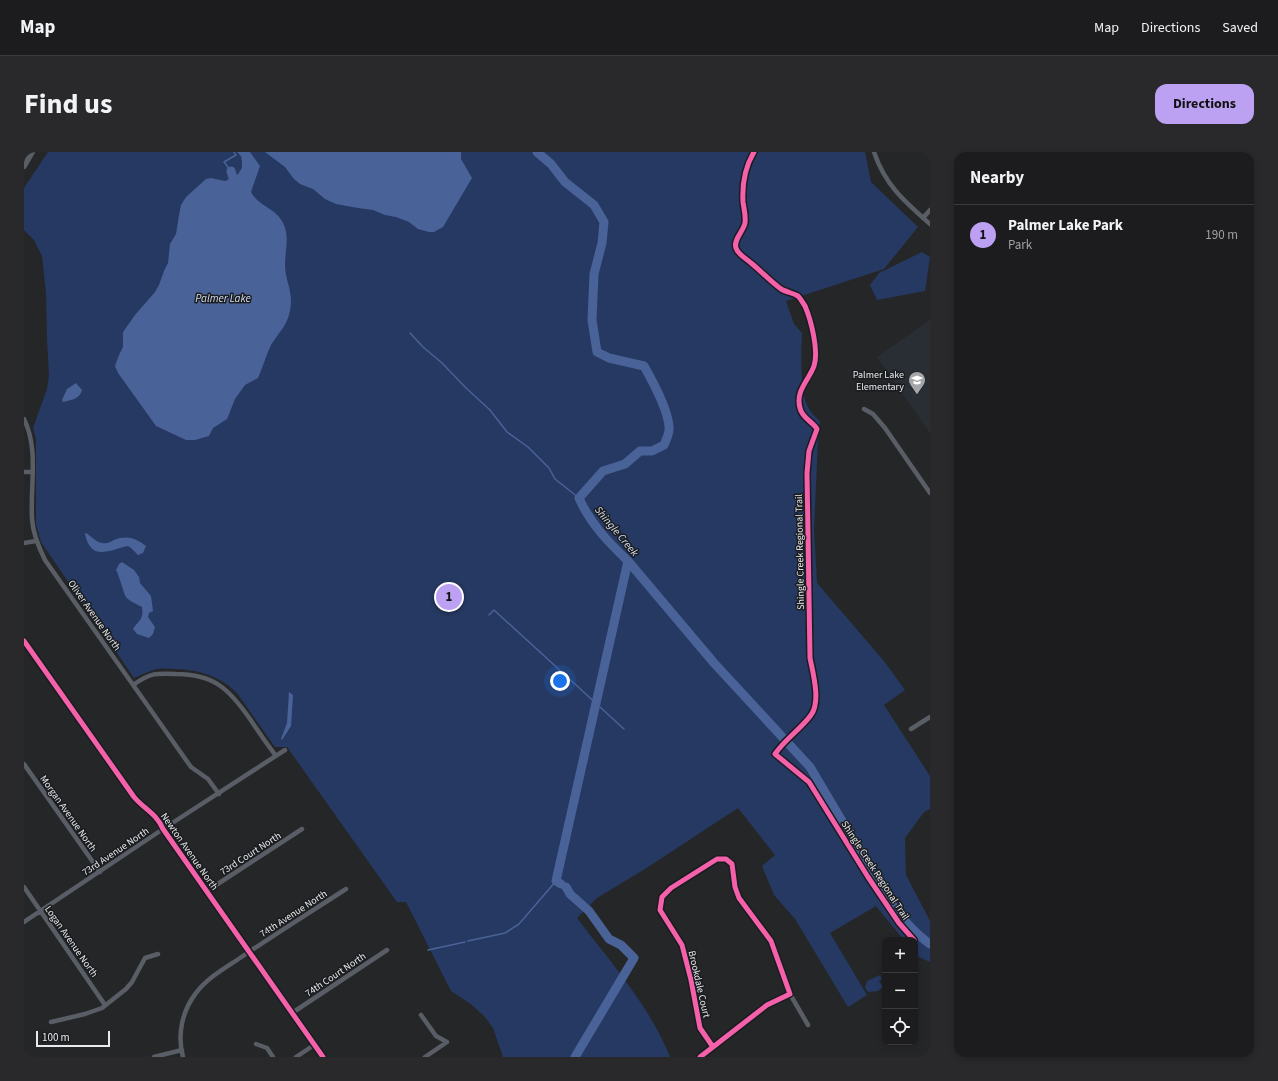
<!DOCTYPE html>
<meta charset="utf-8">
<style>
:root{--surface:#1c1c1e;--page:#29292b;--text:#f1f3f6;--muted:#a0a1a4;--line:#3a3a3c;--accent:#bca0f2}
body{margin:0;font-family:"Source Sans 3",sans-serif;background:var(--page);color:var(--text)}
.controls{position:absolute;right:12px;bottom:12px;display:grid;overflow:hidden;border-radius:8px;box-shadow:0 2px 6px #0003}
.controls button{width:36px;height:36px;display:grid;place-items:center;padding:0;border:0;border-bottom:1px solid var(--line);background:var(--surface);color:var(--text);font:20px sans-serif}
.scale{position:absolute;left:12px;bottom:10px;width:74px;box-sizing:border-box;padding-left:4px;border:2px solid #e9eaed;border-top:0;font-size:11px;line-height:14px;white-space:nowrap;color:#e9eaed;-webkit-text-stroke:3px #1a1c1f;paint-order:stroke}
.you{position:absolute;left:536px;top:529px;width:14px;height:14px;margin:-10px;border:3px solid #fff;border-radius:50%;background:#1a73e8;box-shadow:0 0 0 6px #1a73e833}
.badge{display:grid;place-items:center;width:26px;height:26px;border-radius:50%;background:var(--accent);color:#111;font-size:13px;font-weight:700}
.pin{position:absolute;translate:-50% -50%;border:2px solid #fff;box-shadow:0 1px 4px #0006}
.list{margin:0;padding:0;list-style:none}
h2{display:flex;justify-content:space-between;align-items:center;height:52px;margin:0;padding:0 16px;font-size:17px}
h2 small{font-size:13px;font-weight:400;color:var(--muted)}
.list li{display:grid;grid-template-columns:26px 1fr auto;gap:12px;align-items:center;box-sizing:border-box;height:60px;padding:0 16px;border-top:1px solid var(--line)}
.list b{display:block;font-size:15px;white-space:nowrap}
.list p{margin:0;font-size:13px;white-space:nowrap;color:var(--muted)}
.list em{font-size:13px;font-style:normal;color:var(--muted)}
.icon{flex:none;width:22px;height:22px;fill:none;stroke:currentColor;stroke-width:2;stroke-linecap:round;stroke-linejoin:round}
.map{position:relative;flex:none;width:906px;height:905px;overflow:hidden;border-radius:12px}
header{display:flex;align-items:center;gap:24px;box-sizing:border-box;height:56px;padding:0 20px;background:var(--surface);border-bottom:1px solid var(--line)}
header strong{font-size:19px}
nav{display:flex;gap:22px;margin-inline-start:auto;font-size:14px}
.intro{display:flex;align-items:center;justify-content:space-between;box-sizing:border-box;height:96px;padding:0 24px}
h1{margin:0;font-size:28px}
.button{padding:10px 18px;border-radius:12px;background:var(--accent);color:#111;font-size:14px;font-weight:700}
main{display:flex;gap:24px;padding:0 24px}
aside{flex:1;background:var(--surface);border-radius:12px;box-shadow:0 2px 6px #0003}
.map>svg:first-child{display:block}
</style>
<header>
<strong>Map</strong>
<nav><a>Map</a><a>Directions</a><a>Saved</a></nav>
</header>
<div class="intro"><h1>Find us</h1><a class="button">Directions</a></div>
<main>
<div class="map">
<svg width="906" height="905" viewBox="0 0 906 905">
<rect width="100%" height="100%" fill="#252628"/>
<path fill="#292e35" d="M906,168V281L853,205Z"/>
<path fill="#263962" d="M24,0H841L847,30L894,75L860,117L762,149L770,172L778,181C777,199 776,237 783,253C785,259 792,265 796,270L794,287L790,378L793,431L860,509L881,538L860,553L906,624V657L900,660L881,686L882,723L906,769V810C891,803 891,805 891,788H880L852,754L806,781L843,843L824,855L771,767L750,743L738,714L751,703L714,656L621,717L573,746L553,766C585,808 627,856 646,905H479L469,876L461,865L448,853L427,839L382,750H373L263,595H251L213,541C196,524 175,518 152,517C146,517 139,516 133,517C125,519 117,523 110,526L17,390L12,372V287L9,276L23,237L25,223L23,188L22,141L18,104L10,88L0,78V36Z
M898,100L906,105L901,139L853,148L846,133L855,121Z
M856,823L858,827L855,829L859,835L854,839L844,840L841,836L843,829Z"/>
<path fill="#496297" d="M213,0H226L236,14L227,40C235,55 252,56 259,71C266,84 261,99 261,113C261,126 267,136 267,149C267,160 263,172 256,180C253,184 250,188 247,193C242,203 239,215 234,226L221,233L211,247L203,267L189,276L185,284L171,288H162L132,274L94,221L91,214L95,203L99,195V180L111,163L131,140L135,133L140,119L144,111L146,92L152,82L155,63L157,53L162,45L182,27L187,26L201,29L208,26L214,22L218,16V10L217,4Z
M241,0H437V7L448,26L419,75L410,80H405L394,77L385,70L372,65L361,63L349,58L334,56L312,52L301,47L289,37L276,32L270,27L261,15Z
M52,231L58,238C56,247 47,248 39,250L38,248L43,237Z
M62,381C67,384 72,390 78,391C83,392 86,390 90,388C104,383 111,386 122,394L119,401L114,403L107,396L104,394C85,398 67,410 61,382Z
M98,410L110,418L115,425L116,431L127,444L129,459L125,461L124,465L131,475L129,482L125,486L113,482L109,477C114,468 120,469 118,455C113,452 106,450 102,445C100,442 95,423 92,418L95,412Z
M265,540L269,543L267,574L258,588L257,587L263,571Z"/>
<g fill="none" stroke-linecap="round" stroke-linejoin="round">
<path stroke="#496297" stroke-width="1.5" d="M207,19L200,10L212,3L210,0
M386,181L399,195L418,211L442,236L466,258L483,280L504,295L525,316L531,327L555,346
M465,463L470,458L600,577
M444,789L481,781L495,772L532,729
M404,798L441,790"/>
<path stroke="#496297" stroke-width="9" d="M513,0L527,12L541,30L570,53L580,70L578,91L570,122L568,168L573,200L585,206L620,214C629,230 644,257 645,275C646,281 642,288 640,293L628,299H616L601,312L579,319L555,346C566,371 584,390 604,409L690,511L786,615L866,750C878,766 889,780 906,792
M207,19L212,36
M537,732L532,729L604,409
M542,735L546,742L565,759L585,787L597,793L610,806L551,905"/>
<path stroke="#595d65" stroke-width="4.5" d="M850,0C861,33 881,50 906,72
M899,66L906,58
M840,257L849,262L861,276L906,341
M0,267C15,297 6,334 8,367C9,382 14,394 21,408L162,608L167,615L184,627L195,642
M0,320H9
M0,391L12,389
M0,489L110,645C120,657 133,662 139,677L299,905
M109,533C126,521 131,521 152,522C190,522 205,537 226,567C234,579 243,592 252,604
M887,577L906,565
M0,612L76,720
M0,735L81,853
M183,739L278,677
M0,770L139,677L261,598
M766,842L784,873
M268,861L363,798
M397,863L412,884L423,890L401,905
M27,870L61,862L78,856L102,837L108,830L121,806L134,802
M232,892L243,896L249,905
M130,905L158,898
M159,905C153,883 158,859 172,841C184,825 203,815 219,804C253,781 288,759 322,737
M272,905L290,893
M676,905L689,895L676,876L667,828L658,793L636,758L638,745L647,736L693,707H702L708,712L711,735L715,746L747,789L766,842L743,853L689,895"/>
<path stroke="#595d65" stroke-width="6" d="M0,14L8,0"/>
<defs>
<path id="cycleway" d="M730,0C721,15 718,32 719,50C720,57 722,64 721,71C719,80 709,88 712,96C714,103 722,106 727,111C737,119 746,129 757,137C762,140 769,141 774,144C777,147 779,151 781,154C787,168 795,199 790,214C785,228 771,239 776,256C778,266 788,269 793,277L785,299L783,321L786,506C789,521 797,550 787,563C777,577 761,587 751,602L785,630L844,725L875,771L890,788
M0,489L110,645C120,657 133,662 139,677L299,905
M676,905L689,895L676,876L667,828L658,793L636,758L638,745L647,736L693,707H702L708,712L711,735L715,746L747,789L766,842L743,853L689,895"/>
</defs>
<use href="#cycleway" stroke="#1a1c1f" stroke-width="8"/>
<use href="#cycleway" stroke="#f560ab" stroke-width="5"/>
</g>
<defs>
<symbol id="school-pin" viewBox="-11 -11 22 30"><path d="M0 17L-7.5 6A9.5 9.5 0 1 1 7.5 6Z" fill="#a4a5a8" stroke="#1a1c1f"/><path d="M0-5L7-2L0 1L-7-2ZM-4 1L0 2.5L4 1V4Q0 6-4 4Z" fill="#fff"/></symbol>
</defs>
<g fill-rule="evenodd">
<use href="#school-pin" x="883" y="218" width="20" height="27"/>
</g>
<g text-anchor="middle" stroke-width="3" stroke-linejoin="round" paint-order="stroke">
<g font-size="10" fill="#e9eaed" stroke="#1a1c1f" text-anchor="end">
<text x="880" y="226">Palmer Lake<tspan x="880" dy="12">Elementary</tspan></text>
</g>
<g font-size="10" fill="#e9eaed" stroke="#1a1c1f">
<text transform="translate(775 400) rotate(-91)" y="4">Shingle Creek Regional Trail</text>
<text transform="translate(71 463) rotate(55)" y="4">Oliver Avenue North</text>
<text transform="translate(45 661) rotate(55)" y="4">Morgan Avenue North</text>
<text transform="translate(91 699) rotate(-34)" y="4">73rd Avenue North</text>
<text transform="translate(166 699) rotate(55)" y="4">Newton Avenue North</text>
<text transform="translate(226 701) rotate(-33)" y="4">73rd Court North</text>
<text transform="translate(852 718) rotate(57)" y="4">Shingle Creek Regional Trail</text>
<text transform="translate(269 761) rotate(-33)" y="4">74th Avenue North</text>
<text transform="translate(48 789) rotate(55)" y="4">Logan Avenue North</text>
<text transform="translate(311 822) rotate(-34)" y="4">74th Court North</text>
<text transform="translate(676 832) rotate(77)" y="4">Brookdale Court</text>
</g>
<g font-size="11" font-style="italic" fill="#d6dff0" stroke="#1a1c1f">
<text x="199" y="150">Palmer Lake</text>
<text transform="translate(593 379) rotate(50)" y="4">Shingle Creek</text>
</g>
</g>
</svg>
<div class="controls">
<button>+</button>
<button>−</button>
<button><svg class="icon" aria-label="locate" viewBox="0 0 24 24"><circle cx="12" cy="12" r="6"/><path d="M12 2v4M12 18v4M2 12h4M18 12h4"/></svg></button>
</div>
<div class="scale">100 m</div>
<div class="you"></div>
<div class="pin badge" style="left:425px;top:445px">1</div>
</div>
<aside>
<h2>Nearby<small></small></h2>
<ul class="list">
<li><span class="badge">1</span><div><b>Palmer Lake Park</b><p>Park</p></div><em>190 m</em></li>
</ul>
</aside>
</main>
